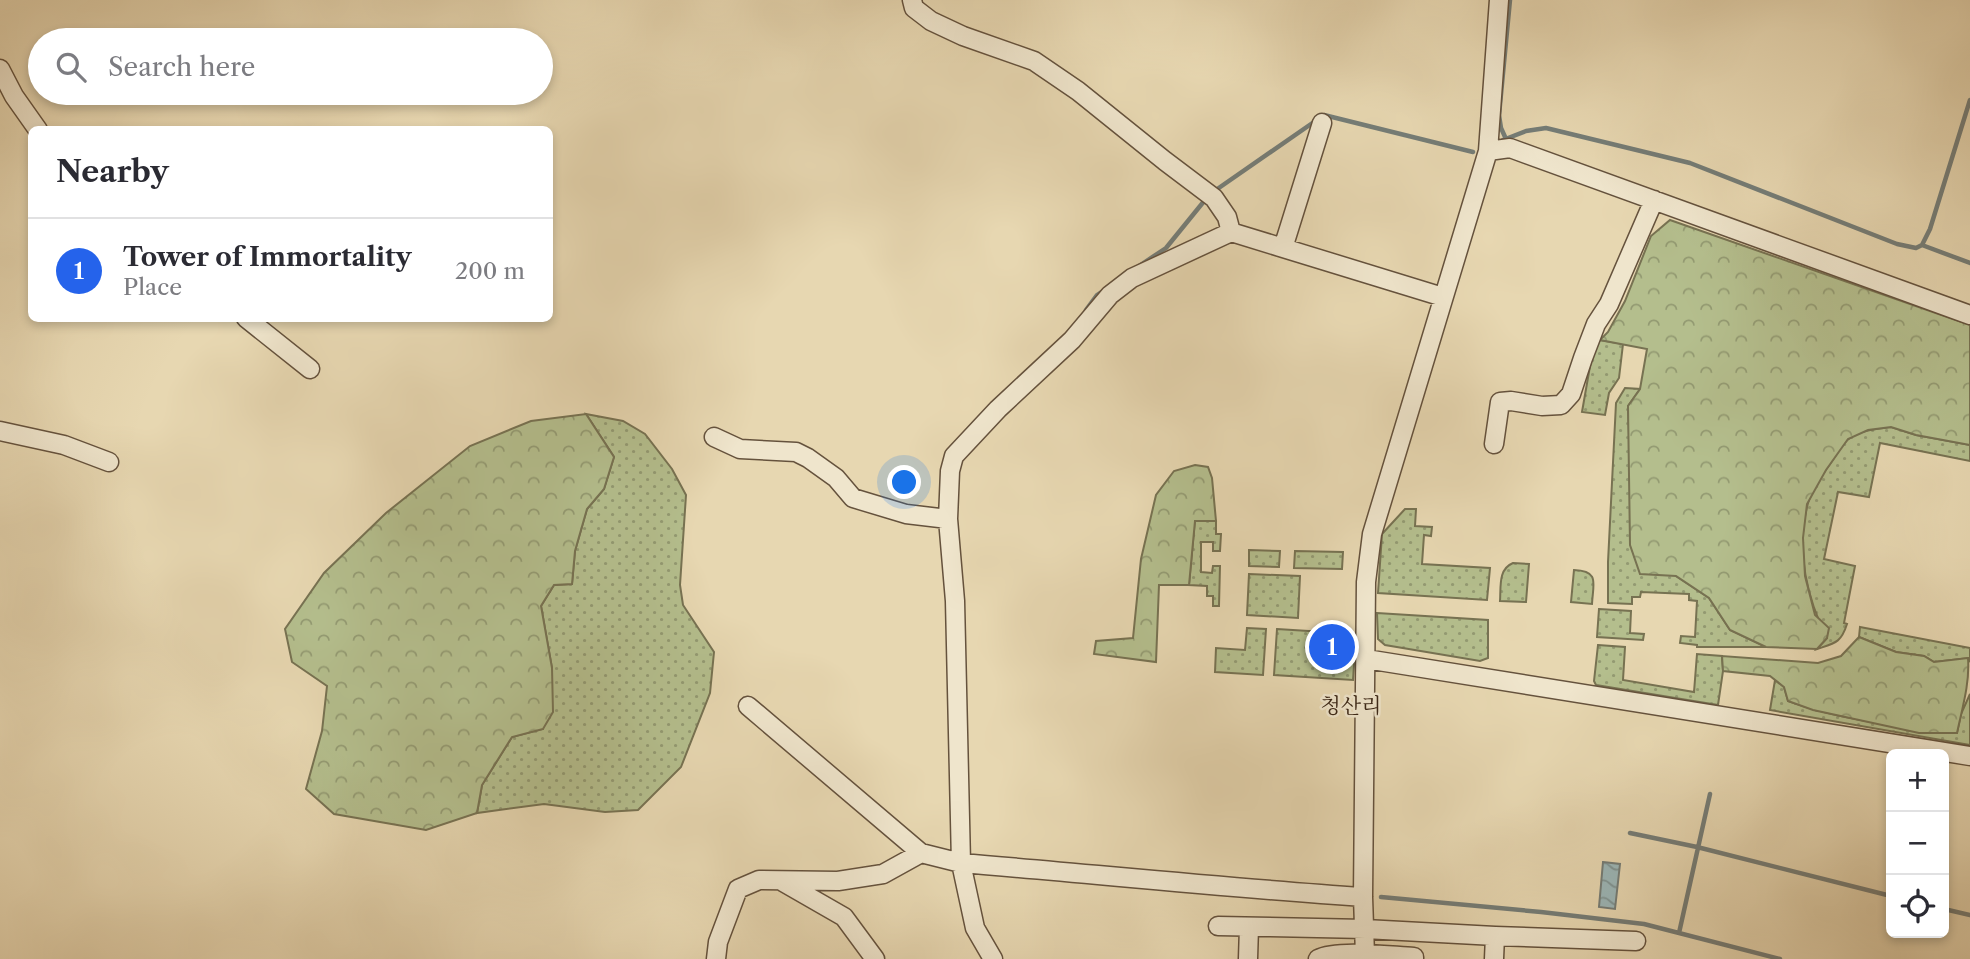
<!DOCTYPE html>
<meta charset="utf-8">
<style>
:root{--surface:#fff;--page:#f2f2f3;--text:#2b2b33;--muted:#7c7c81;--line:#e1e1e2;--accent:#2563eb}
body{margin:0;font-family:"Libre Caslon Text","Noto Serif KR",serif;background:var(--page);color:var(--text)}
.controls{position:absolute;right:21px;bottom:21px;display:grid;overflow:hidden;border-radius:10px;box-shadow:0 4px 10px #0003}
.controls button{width:63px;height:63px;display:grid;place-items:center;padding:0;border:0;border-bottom:2px solid var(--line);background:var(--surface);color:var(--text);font:35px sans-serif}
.you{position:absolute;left:905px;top:483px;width:24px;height:24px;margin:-18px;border:5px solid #fff;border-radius:50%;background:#1a73e8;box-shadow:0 0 0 10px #1a73e833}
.badge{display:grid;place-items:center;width:46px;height:46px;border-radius:50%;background:var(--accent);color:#fff;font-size:23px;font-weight:700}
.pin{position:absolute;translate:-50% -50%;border:4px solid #fff;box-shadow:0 2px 7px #0006}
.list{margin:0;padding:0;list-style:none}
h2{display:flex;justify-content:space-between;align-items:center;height:91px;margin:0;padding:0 28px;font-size:30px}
h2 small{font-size:23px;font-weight:400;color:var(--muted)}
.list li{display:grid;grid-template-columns:46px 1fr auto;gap:21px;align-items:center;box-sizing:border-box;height:105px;padding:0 28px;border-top:2px solid var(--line)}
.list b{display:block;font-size:26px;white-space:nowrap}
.list p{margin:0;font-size:23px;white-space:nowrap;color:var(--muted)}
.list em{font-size:23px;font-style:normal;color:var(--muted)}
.icon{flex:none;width:38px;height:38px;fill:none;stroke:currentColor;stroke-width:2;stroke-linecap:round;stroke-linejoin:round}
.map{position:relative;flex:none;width:1970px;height:959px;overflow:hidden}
.search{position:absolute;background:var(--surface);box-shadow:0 4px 10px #0003;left:28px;top:28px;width:525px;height:77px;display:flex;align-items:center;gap:18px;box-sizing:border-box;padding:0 24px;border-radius:38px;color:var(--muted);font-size:26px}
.panel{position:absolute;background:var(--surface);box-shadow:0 4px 10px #0003;left:28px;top:126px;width:525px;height:196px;border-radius:10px}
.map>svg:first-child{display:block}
</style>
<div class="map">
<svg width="1970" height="959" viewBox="0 0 1970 959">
<defs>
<pattern id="grass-dots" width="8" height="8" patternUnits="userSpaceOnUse" patternTransform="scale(1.75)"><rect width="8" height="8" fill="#b4be8d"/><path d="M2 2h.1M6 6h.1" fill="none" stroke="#939a72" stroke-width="1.8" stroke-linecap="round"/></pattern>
<pattern id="forest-crowns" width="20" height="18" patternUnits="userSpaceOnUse" patternTransform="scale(1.75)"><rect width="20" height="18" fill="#b4be8d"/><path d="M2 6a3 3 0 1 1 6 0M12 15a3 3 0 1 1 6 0" fill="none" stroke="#939a72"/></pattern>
<pattern id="water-waves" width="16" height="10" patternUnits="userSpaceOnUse" patternTransform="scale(1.75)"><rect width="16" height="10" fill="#9cb7b8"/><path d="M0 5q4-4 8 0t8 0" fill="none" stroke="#809595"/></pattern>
</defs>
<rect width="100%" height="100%" fill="#e7d7b1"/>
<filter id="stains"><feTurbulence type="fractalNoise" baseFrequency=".00286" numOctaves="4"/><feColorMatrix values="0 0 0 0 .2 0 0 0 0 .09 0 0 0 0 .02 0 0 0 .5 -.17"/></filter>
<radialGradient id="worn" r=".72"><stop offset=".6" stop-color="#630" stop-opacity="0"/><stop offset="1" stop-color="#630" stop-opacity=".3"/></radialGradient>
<path fill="url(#grass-dots)" stroke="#777252" stroke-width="2" d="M1600,340L1623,344L1619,378L1609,393L1605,415L1582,412L1593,349Z
M1625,388L1640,389L1628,406L1630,461L1676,576L1709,598L1730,630L1766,647H1697V645L1680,643L1681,636L1695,637L1697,601L1689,600V594L1641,592L1640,597H1632V604L1608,603V562L1616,403Z
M586,414L623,421L645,434L672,469L686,495L680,585L683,605L714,652L710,693L681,767L638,810L605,812L544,804L477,813L482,785L512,737L543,729L552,668L541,606L554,585L572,584L575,551L587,509L604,489L614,457Z
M1891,427L1916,435L1970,445V461L1880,443L1869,497L1838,492L1824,559L1855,566L1844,623L1847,624C1841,643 1835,643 1817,649L1827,638C1807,599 1796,551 1807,507C1810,493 1822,475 1830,464C1836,456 1842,443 1850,438C1862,430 1877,429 1891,427Z
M1405,509H1416L1415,526L1432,527L1431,536L1424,535L1422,564L1490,568L1487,600L1378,593L1382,534Z
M1195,520L1216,521V534H1221L1220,551H1213V542H1201V572L1212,573L1213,566H1220L1219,606H1213V596H1207V586L1189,585Z
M1249,550L1280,551L1279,567L1249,566Z
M1295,551L1343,552L1342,569L1294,568Z
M1513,563L1529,564L1526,602L1500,601C1501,587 1498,569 1513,563Z
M1574,570C1600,571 1593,583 1592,604L1571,602Z
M1249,574L1300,576L1298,618L1247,615Z
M1599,609L1631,611L1630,633L1644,634L1643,640L1597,637Z
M1377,613L1488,620V658L1480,661L1385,645L1378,639Z
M1860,627L1970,648V662L1968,658L1934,662L1924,656L1896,652L1859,637Z
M1247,628L1266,629L1263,675L1215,672L1216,648L1245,650Z
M1277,629L1356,634L1353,680L1274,675Z
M1598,645L1625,647L1623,680L1694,692L1697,654L1722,656L1723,671L1718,705L1596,685L1594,681Z
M1775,680L1784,687L1788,701C1843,721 1900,726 1957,733L1961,714L1970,694V745L1770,710Z"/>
<path fill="url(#forest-crowns)" stroke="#777252" stroke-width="2" d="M1670,220L1970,325V445L1916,435L1891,427L1868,430L1848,439L1826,470L1807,504L1803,538L1805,576L1815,615L1829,628L1827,638L1817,649L1766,647L1730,630L1709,598L1676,576L1640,574L1630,545L1628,406L1640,389L1647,349L1600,340L1608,332L1625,301L1651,236Z
M586,414L614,457L604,489L587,509L575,551L572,584L554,585L541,606L552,668L553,712L543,729L512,737L482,785L477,813L426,830L334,814L306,789L322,731L327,686L292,662L285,629L324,573L386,513L470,446L531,421Z
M1195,465L1208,467L1212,478L1216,521H1195L1189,585H1159L1156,662L1094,654L1096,641L1133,638L1141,559L1156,495L1174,471Z
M1859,637L1896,652L1924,656L1934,662L1968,658C1970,683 1962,709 1957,733H1919L1813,710L1788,701L1784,687L1770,676L1723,671L1722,656L1818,663L1841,656Z"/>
<path fill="url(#water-waves)" stroke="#757d77" stroke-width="2" d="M1603,862L1620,864L1615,909L1599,907Z"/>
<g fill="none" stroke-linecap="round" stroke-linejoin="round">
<path stroke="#757d77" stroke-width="4.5" d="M1506,139L1501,128L1499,115L1510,0
M1503,140L1526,131L1546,128L1690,163L1897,244L1916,248L1922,245L1930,229L1970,100
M1213,192L1324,115L1473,152
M1922,245L1970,263
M1139,266L1166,248L1205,200
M1086,310L1097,295L1106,289
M1630,833L1697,847L1891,896
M1381,897L1541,912L1644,924L1780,959
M1944,909L1970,915
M1679,933L1710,794"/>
<defs>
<path id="minor" d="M912,0L914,8L931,21L963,36L1034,61L1078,91L1165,161L1214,198L1227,217L1231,232L1132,278L1110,295L1072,340L998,409L954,456L950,471L948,519L955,601L961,863L975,928L993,959
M0,69L14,96L38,130
M1488,151L1510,148L1970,315
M1231,232L1443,297
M1283,248L1322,123
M246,318L310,369
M0,431L64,445L109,462
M714,437L740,449L796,452L808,458L836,478L853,498L906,514L948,519
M1494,444L1500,402L1511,401L1542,406L1561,405L1571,394L1583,358L1596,324L1609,304L1654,200
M1366,659L1970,756
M748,706L921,853L961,863C1095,874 1229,888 1363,897
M783,882L844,917L875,959
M1218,926L1365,929L1495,936L1636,941
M1365,955L1363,897L1366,582L1372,534L1488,151L1499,0
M716,959L718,942L738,889L759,880L838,881L883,874L921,853
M1248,959L1249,927
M1318,959C1337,949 1391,956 1414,957V959
M1494,959L1495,936"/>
</defs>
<use href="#minor" stroke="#65523d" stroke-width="21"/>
<use href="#minor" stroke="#efe5cc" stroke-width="18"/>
</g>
<g text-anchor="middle" stroke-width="5" stroke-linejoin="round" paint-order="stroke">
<g font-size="21" fill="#3a2616" stroke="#efe5cc">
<text x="1351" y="713">청산리</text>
</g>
</g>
<rect width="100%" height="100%" filter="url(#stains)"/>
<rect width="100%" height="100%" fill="url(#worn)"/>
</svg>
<div class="controls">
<button>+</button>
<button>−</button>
<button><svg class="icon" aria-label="locate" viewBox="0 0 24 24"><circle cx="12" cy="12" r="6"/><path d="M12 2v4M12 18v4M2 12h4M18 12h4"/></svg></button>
</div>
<div class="you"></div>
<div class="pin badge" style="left:1332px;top:647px">1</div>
<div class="search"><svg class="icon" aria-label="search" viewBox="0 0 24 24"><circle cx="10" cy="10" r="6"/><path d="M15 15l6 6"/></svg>Search here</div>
<section class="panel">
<h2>Nearby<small></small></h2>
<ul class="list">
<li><span class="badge">1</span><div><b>Tower of Immortality</b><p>Place</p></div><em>200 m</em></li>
</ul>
</section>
</div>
